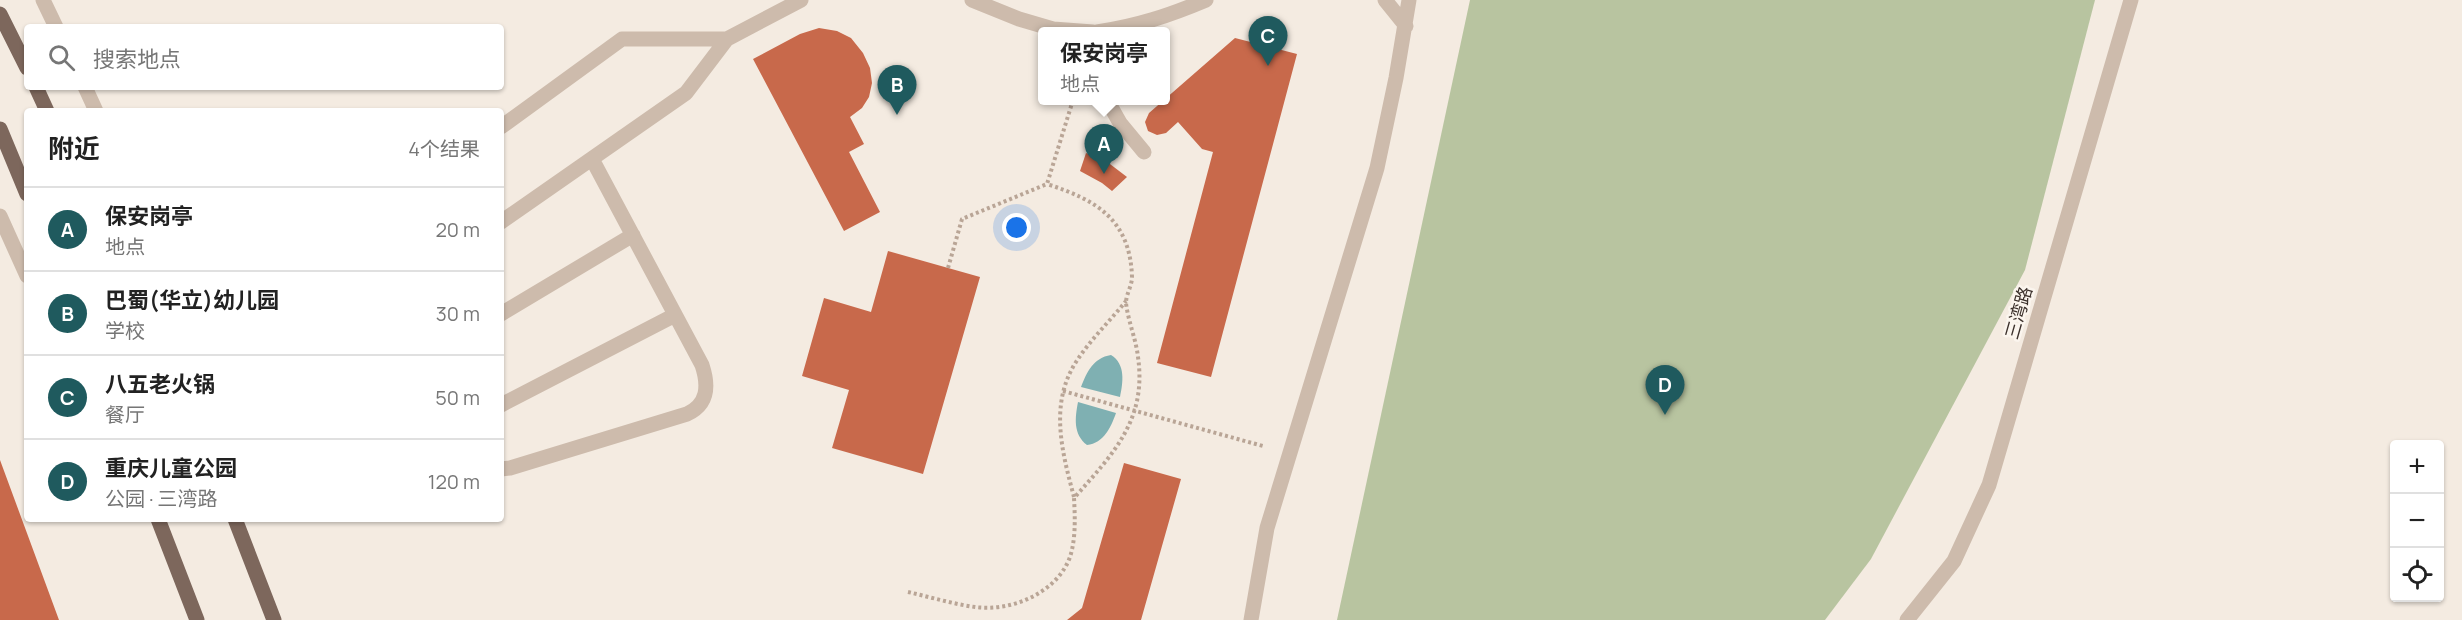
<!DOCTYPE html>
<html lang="zh">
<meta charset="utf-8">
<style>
:root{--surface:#fff;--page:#f2f2f2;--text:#222;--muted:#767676;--line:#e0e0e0;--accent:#1f5a5e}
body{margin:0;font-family:Manrope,"Noto Sans SC",sans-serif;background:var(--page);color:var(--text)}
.controls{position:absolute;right:18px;bottom:18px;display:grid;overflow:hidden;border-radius:6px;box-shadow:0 2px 4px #0004}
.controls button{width:54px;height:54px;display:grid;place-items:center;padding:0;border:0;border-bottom:2px solid var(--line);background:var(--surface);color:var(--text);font:30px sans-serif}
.you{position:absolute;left:1017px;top:228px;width:21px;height:21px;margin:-15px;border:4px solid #fff;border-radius:50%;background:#1a73e8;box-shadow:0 0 0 9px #1a73e833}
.badge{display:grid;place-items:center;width:39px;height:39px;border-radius:50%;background:var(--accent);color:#fff;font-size:20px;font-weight:700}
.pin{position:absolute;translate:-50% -50px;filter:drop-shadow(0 2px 3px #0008)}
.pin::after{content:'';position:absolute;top:32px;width:21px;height:18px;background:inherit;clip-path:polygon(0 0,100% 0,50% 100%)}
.popup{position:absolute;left:1038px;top:27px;width:132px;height:78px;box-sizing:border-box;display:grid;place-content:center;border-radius:6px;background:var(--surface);filter:drop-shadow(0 2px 4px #0005);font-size:20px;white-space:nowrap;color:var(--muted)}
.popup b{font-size:22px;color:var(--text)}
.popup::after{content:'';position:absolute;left:50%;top:100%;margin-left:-12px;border:12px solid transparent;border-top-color:var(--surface)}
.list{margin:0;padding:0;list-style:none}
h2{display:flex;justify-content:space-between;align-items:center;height:78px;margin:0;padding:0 24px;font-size:26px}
h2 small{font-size:20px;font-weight:400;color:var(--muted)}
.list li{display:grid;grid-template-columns:39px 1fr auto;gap:18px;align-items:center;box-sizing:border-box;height:84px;padding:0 24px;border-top:2px solid var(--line)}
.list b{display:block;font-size:22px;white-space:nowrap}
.list p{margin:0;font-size:20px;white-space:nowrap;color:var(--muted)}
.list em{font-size:20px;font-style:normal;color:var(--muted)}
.icon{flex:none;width:33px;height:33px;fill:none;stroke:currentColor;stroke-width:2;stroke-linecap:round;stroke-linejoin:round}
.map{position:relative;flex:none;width:2462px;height:620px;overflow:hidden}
.search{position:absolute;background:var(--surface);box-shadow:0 2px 4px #0004;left:24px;top:24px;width:480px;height:66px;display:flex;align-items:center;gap:15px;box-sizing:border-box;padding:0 21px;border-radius:6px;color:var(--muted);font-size:22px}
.panel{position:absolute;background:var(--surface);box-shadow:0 2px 4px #0004;left:24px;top:108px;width:480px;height:414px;border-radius:6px}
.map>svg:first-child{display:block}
</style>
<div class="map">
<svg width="2462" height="620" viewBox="0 0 2462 620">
<rect width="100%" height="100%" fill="#f4ebe1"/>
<path fill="#b8c4a0" d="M1470,0H2095L2025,270L1871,559L1825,620H1337Z"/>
<path fill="#7fb0b2" d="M1111,355C1126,364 1123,383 1120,397L1081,387C1087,372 1093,358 1111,355Z
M1078,402L1116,413C1111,427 1104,443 1087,445C1073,434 1075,418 1078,402Z"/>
<path fill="#c8694b" d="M819,28L837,31L851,38L863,53L870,68L872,83L869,97L862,108L850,117L864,144L849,152L880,212L844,231L753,59L800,34Z
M1235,38L1297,54L1211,377L1157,363L1213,152L1202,149L1178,122L1166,133L1157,135L1148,131L1145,122L1149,113Z
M1086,153L1106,161L1127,177L1112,191L1102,183L1080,171Z
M888,251L980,277L923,474L832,448L849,390L802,376L824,298L871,312Z
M0,460L59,620H0Z
M1124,463L1181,479L1141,620H1067L1082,608Z"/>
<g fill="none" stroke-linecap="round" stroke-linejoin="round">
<path stroke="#b9a596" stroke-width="4" stroke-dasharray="3 3" stroke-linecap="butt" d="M948,268L962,219L1047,184L1073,100
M1063,391L1263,446
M1074,497C1062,452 1049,404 1076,362C1090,340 1110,321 1126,301
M908,592C930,597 953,604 975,607C1011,612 1057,593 1070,557C1076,538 1075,517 1074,498C1113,454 1147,420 1138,357C1136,339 1128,321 1126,303C1126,294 1132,286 1132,277C1130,219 1096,200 1047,184"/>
<path stroke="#cdbbac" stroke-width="15" d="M43,0L56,27
M972,0L1019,19L1053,29L1093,32
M1385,0L1406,26
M1097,32C1137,26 1168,16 1206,0
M85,87L96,111
M1107,100L1120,123L1144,152
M501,127L622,39H727
M0,216L27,276
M501,222L686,93L727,39L801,0
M501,314L633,235
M501,405L675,315
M501,469L510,468L687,414C708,404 709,386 702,365L592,159
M1251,620L1267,528L1377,168L1396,78L1409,0
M1907,620L1954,561L1989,485L2131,0"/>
<path stroke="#7d675c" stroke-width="15" d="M0,14L27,68
M36,87L47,111
M0,129L27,194
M158,519L197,620
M235,519L274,620"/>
</g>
<g text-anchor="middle" stroke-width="5" stroke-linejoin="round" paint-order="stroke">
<g font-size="18" fill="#3b302b" stroke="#fbf5ee">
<text transform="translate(2019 313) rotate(-74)" y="6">三湾路</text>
</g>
</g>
</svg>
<div class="controls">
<button>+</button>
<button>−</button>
<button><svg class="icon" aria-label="locate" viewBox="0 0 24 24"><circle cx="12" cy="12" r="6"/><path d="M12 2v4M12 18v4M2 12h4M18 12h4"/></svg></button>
</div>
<div class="you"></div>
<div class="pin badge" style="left:1104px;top:174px">A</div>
<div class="popup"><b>保安岗亭</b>地点</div>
<div class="pin badge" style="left:897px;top:115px">B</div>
<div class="pin badge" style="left:1268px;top:66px">C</div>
<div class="pin badge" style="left:1665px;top:415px">D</div>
<div class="search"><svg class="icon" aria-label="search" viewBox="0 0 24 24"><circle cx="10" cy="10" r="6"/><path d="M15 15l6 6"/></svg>搜索地点</div>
<section class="panel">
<h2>附近<small>4个结果</small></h2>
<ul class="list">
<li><span class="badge">A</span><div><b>保安岗亭</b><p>地点</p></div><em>20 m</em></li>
<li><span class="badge">B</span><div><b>巴蜀(华立)幼儿园</b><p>学校</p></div><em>30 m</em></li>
<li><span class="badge">C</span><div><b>八五老火锅</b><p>餐厅</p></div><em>50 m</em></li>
<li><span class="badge">D</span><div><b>重庆儿童公园</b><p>公园 · 三湾路</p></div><em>120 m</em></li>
</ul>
</section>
</div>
